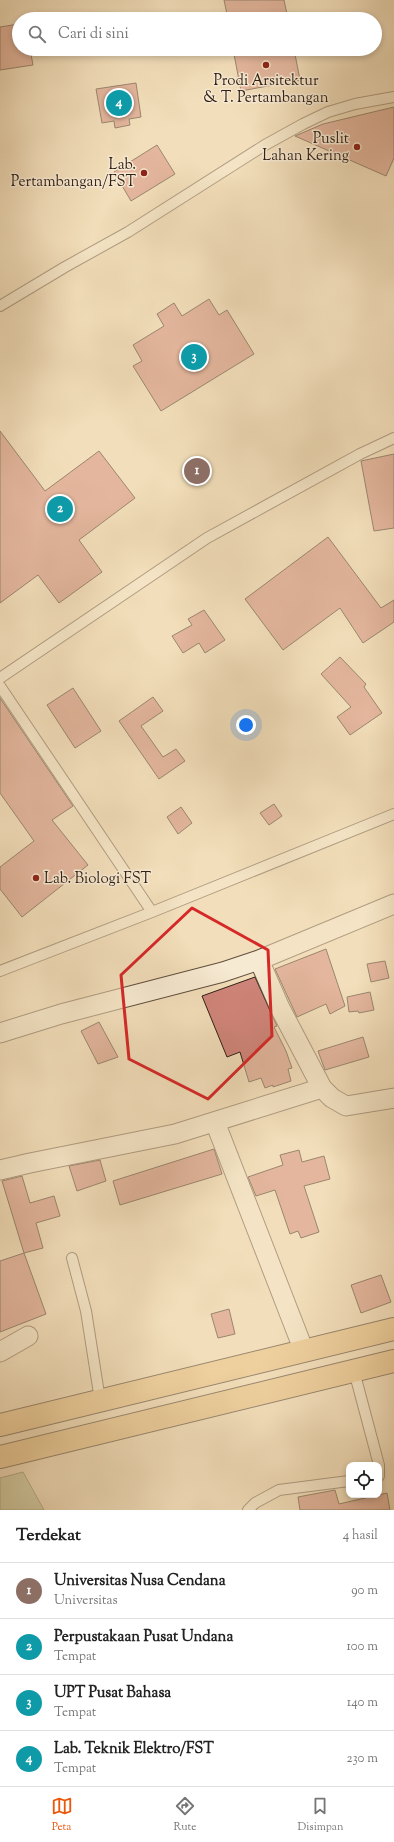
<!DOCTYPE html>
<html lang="id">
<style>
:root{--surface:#fff;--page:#f6f6f6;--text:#222;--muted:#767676;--line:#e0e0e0;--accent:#ea580c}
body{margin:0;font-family:"Sorts Mill Goudy",serif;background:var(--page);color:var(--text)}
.controls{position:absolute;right:12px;bottom:12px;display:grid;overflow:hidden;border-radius:8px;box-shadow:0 2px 6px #0003}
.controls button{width:36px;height:36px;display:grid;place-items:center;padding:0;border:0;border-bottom:1px solid var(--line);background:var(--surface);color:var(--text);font:20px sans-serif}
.you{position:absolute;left:246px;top:725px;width:14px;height:14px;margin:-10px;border:3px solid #fff;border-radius:50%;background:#1a73e8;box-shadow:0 0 0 6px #1a73e833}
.badge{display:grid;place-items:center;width:26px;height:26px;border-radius:50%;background:var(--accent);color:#fff;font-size:13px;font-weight:700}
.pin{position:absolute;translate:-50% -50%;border:2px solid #fff;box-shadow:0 1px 4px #0006}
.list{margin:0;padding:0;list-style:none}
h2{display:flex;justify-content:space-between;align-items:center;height:52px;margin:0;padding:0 16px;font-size:17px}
h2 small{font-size:13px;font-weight:400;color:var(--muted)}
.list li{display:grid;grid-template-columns:26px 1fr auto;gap:12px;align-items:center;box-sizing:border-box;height:56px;padding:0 16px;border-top:1px solid var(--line)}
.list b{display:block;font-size:15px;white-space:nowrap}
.list p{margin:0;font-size:13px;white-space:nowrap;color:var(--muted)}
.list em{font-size:13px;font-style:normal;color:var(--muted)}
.icon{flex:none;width:22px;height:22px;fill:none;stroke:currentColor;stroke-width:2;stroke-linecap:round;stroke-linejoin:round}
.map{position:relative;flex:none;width:394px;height:1510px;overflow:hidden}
.search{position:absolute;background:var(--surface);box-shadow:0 2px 6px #0003;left:12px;right:12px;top:12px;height:44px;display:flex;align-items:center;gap:10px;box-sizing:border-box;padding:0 14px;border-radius:22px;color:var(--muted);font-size:15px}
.sheet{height:276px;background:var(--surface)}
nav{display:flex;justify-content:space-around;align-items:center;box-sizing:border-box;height:56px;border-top:1px solid var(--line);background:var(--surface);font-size:11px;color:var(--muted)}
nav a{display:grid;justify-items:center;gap:2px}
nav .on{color:var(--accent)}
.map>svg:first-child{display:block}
</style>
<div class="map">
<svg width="394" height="1510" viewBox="0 0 394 1510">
<rect width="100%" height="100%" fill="#f2deba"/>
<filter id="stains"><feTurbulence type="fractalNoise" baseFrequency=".005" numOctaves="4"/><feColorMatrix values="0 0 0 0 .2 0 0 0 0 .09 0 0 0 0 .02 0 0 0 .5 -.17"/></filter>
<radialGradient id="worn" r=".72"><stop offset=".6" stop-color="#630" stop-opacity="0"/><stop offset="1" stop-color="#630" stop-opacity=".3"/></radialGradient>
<path fill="#b7c292" stroke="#737054" d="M23,1472L44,1510H0V1478Z"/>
<path fill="#d0857a" stroke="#2f1e15" d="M224,0H284L288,19H228Z
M19,24V49H30L33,65L0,70V27Z
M233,49H294L300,80L241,91Z
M136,83L141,117L129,119L130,125L115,128L114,121L102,123L96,89Z
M394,107V158L386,176L295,136L323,124Z
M157,145L175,174L131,201L114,172Z
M209,299L219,315L227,310L254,354L161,411L133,366L142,361L133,345L164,326L157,314L174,303L182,316Z
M0,431L45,491L99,451L135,498L79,540L102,572L59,603L38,575L0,603Z
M394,454V528L374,531L361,461Z
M328,537L381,608L394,600V622L363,643L340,608L283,650L245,599Z
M204,610L225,640L205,653L199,643L183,653L172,636L192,625L188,619Z
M340,657L366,684L364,687L382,713L350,735L337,717L351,707L321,674Z
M73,688L101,731L75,748L47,705Z
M153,697L163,711L141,726L163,757L176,749L185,761L159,779L119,721Z
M0,698L73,806L52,820L88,865L22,917L0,889V867L34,841L0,793Z
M274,804L282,816L269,825L260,813Z
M181,807L192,823L178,834L167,817Z
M326,949L345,1006L330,1014L326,1004L297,1017L275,969Z
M385,961L389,978L371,982L367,964Z
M255,977L277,1026L274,1027L286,1051L292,1068L288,1069L291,1081L273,1087V1085L265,1088L261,1078L249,1082L240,1052L227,1057L202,996Z
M370,992L374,1010L359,1013L358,1011L349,1012L347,997Z
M99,1022L118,1057L98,1064L81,1031Z
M363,1037L369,1057L325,1070L318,1051Z
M214,1149L222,1174L120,1205L113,1181Z
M299,1150L302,1162L324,1156L330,1179L304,1186L319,1232L301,1238L298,1231L290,1234L275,1190L256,1196L248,1177L283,1165L280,1155Z
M100,1160L106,1181L77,1191L69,1166Z
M22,1176L30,1203L54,1196L60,1216L36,1223L43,1248L24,1253L2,1181Z
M24,1253L46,1314L0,1332V1261Z
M381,1275L391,1302L361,1313L351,1285Z
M229,1309L235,1334L218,1338L211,1314Z
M335,1490L339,1504L387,1493L390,1510H300L298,1497Z"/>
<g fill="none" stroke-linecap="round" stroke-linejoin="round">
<defs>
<path id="service" d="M0,306L65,267L128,232L265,145L303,124L328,112L355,104L394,97
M0,678L207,538L360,454L394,438
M0,686L152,912
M0,971L152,912L394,814
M72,1258L86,1311L100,1400
M354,1371L379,1465
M379,1466V1476
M248,1510L255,1503L279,1490L349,1481"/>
<path id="minor" d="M259,960L280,1008L322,1088L332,1098L346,1106L394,1098
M0,1033L61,1014L223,972L259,960L394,904
M215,1122L304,1351
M0,1170L30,1163L175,1134L322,1088
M0,1352L28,1336"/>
<path id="trunk" d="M0,1425L394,1329
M0,1457L394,1361"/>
</defs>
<use href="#service" stroke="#604e3e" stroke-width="12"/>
<use href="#minor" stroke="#604e3e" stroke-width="21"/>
<use href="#trunk" stroke="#2f1e15" stroke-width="24"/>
<use href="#service" stroke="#f7ead2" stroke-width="10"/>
<use href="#minor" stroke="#f7ead2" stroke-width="19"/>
<use href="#trunk" stroke="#e9bf7d" stroke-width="22"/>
</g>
<path d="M0 0H394V1510H0ZM192,908L268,950L272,1036L208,1099L129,1059L121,975Z" fill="#f2deba" fill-opacity=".55" fill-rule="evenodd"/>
<path fill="none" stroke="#d62828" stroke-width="3" stroke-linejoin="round" d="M192,908L268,950L272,1036L208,1099L129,1059L121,975Z"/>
<g fill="#8f2418" stroke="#f7ead2" stroke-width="1.5">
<circle cx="266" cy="65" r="4"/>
<circle cx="357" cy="147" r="4"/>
<circle cx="144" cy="173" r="4"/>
<circle cx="36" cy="878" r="4"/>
</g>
<g text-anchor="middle" stroke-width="3" stroke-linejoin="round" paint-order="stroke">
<g font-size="15" fill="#2f1e15" stroke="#f7ead2" text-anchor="end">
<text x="266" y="85" text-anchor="middle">Prodi Arsitektur<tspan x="266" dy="17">&amp; T. Pertambangan</tspan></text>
<text x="349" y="143">Puslit<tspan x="349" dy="17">Lahan Kering</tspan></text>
<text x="136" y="169">Lab.<tspan x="136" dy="17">Pertambangan/FST</tspan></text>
<text x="44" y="883" text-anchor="start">Lab. Biologi FST</text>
</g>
</g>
<rect width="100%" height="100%" filter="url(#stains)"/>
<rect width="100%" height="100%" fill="url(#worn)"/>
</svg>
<div class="controls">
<button><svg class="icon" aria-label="locate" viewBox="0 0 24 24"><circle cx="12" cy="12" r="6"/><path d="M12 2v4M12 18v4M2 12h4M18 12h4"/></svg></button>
</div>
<div class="you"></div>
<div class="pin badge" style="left:197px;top:471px;background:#8d6e63">1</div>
<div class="pin badge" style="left:60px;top:509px;background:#0f9aa8">2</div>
<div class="pin badge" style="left:194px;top:357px;background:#0f9aa8">3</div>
<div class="pin badge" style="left:119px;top:103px;background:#0f9aa8">4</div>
<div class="search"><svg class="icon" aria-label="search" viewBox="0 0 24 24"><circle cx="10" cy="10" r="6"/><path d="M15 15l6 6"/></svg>Cari di sini</div>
</div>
<section class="sheet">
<h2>Terdekat<small>4 hasil</small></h2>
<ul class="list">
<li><span class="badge" style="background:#8d6e63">1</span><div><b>Universitas Nusa Cendana</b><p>Universitas</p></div><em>90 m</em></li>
<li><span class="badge" style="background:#0f9aa8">2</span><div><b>Perpustakaan Pusat Undana</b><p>Tempat</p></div><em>100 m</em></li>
<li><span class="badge" style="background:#0f9aa8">3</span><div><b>UPT Pusat Bahasa</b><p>Tempat</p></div><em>140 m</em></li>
<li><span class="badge" style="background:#0f9aa8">4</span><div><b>Lab. Teknik Elektro/FST</b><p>Tempat</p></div><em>230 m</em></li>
</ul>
</section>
<nav>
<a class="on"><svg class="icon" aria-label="map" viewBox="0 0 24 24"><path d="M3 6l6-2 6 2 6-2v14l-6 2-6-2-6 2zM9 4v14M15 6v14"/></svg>Peta</a>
<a><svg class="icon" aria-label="directions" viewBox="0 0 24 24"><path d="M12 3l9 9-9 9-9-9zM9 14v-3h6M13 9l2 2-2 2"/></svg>Rute</a>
<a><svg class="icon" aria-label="saved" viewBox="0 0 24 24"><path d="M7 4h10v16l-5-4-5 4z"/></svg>Disimpan</a>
</nav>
